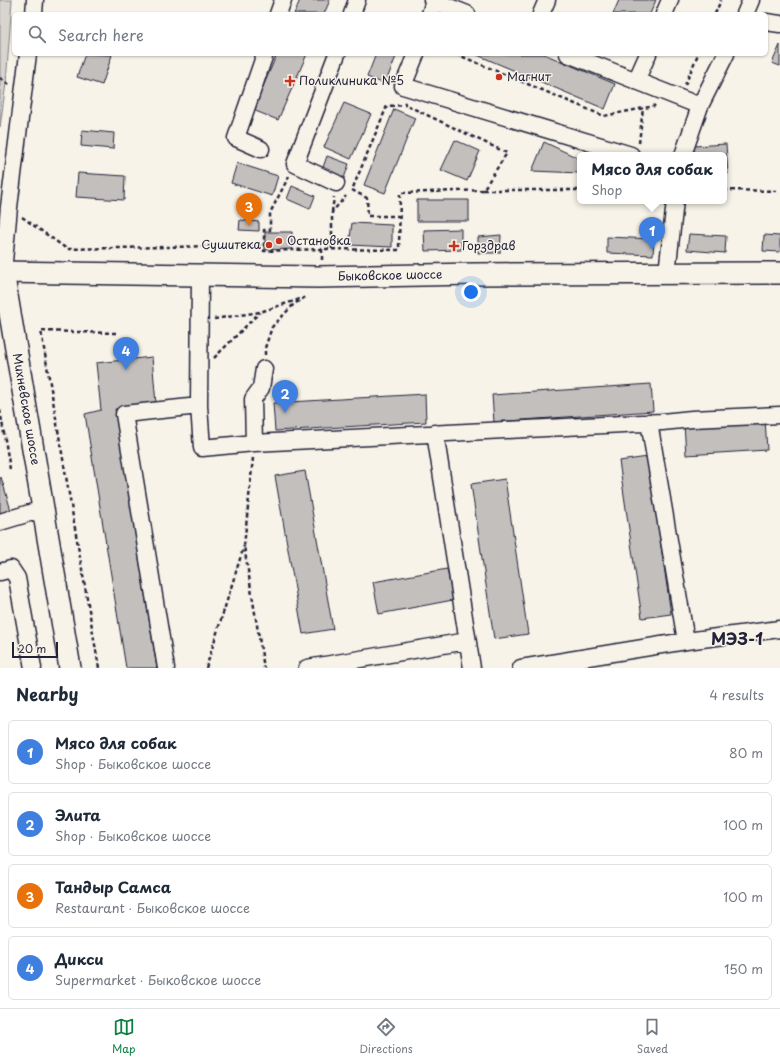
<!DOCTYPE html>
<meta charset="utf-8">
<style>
:root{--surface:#fff;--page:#f2f2f3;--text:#1f2937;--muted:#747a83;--line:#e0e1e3;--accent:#0b8043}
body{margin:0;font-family:"Playpen Sans",sans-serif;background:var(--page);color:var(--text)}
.scale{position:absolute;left:12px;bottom:10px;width:46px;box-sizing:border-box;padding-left:4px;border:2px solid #22223b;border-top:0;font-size:11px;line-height:14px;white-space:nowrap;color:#22223b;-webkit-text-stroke:3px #f7f3e8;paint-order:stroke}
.you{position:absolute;left:471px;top:292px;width:14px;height:14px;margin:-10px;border:3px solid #fff;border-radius:50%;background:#1a73e8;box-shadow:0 0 0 6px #1a73e833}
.badge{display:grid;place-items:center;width:26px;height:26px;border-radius:50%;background:var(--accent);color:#fff;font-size:13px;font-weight:700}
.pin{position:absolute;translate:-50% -33px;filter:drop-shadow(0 1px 2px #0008)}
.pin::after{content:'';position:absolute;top:21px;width:14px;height:12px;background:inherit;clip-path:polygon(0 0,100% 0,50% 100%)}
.popup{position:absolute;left:577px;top:152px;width:150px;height:52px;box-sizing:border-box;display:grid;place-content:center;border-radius:6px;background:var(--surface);filter:drop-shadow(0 1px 3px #0005);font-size:13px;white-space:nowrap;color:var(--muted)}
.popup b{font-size:15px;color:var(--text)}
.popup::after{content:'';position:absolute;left:50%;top:100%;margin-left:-8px;border:8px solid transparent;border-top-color:var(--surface)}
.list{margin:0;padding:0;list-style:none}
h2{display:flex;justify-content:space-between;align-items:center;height:52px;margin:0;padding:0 16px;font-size:17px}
h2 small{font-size:13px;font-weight:400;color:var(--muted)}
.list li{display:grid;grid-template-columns:26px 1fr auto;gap:12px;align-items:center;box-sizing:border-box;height:64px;margin:0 8px 8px;padding:0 8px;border:1px solid var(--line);border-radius:6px}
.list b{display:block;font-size:15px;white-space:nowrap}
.list p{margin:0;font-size:13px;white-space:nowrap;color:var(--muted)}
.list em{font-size:13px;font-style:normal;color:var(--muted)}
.icon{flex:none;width:22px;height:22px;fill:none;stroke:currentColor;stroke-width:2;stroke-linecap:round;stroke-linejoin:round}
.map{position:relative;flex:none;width:780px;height:668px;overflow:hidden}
.search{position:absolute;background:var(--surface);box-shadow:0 1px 3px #0004;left:12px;right:12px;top:12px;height:44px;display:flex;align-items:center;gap:10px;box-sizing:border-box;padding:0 14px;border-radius:6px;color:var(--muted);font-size:15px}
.sheet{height:340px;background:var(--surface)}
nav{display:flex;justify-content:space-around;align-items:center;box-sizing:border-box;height:56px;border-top:1px solid var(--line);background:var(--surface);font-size:11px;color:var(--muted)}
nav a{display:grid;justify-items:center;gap:2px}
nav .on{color:var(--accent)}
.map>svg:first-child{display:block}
</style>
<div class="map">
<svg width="780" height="668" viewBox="0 0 780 668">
<rect width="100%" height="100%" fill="#f7f3e8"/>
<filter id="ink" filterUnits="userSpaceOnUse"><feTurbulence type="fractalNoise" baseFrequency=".025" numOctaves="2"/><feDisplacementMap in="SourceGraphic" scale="8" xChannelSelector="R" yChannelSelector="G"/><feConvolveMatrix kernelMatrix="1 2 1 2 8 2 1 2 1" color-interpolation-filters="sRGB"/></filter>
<g filter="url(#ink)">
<path fill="#d8d5cf" stroke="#7d7c85" d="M0,0H12L6,83L0,127Z"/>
<path fill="#c2bfbd" stroke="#22223b" d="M300,0H330L324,14H294Z
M619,0H656L650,14H613Z
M780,45V66L772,63Z
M85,54L112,55L102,85L77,77Z
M277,54H307L278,120L253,110Z
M376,54H397L385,84L367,77Z
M475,54H544L615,84L605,109Z
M344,103L371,114L351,159L324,147Z
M394,109L415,118L385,193L364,185Z
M82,130L114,133L113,149L81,146Z
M455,140L480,151L467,181L441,170Z
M544,142L580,159V173L532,171Z
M726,144L728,174L724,175V155H694V146Z
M327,156L349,164L343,181L321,173Z
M237,163L278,176L272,196L231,183Z
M78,173L125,176L124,200L76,197Z
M292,186L315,196L310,209L287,199Z
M417,200H469V221H417Z
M240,220L259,222V231L239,230Z
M352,223L392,225V247L349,245Z
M461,229V250L425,251L424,230Z
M265,232H292V249L265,250Z
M689,234L726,236L725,253L687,250Z
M501,235L500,253H478V237Z
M764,235L780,236V252L763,251Z
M607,237L654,239L653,255L607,253Z
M152,357L156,404L115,409L157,668H126L85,414L101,410L96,363Z
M651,384L653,411L494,422L492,395Z
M425,394L426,422L275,431L273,403Z
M765,419L767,450L686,455L684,424Z
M648,457L671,614L642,618L619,461Z
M305,471L333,629L303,634L275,476Z
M1,477L12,514L0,517V478Z
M505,479L528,634L494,639L471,484Z
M447,569L453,600L379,614L373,582Z"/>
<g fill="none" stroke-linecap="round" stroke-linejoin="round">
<defs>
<path id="minor" d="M435,0L434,1L467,14
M34,14L35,0
M278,14L283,0
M352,14L357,0
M430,14L434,1L432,0
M541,14L547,0
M664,14L670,0
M745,14L751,0
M766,22L780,24
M416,54L403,86L631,155
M568,54L700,106
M636,81L648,54
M261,149L236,138L265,54
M683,155L700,106L726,54
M336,183L295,164L337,54
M3,272L9,207L28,54
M667,273L675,201
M199,406L202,448L254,443L662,422L692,419L780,415
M649,422L686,641
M435,433L472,668
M254,443L253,399L261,388L264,369
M0,522L43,509
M0,572L11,569L17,578L33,668
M166,668L124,414L199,406L200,275
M307,668L467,641
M521,668L686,641L780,629"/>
<g id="major">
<path id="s1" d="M0,272L318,277L475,274L780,273"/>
<path id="s2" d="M3,272L70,668"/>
</g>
</defs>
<use href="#minor" stroke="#22223b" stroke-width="19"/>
<use href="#major" stroke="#22223b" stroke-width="24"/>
<path stroke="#22223b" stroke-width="2.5" stroke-dasharray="4 3" stroke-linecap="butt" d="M715,14L721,0
M456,54L604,116L654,106L655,105
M0,78L10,85
M685,85L698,54
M639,143L643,108
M289,176L270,213V230H264V251L322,249
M483,190H580
M724,190L780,191
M332,212L334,197
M400,216H368L367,198L352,190L387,106L406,105
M22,217L67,249L264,245
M332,249V212L346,196
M322,260V249L399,250L400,193L483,190L507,153L406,105L404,102
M214,319L260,312L300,299
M265,355V348L272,327L294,304L307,296
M214,358L260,312
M0,410L10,469
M253,458L244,546L264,668
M99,668L41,331L116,333
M206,668L244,546"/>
<use href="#minor" stroke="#f7f3e8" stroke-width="16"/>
<use href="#major" stroke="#f7f3e8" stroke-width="21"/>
</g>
</g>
<g fill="#c8321e" stroke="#f7f3e8" stroke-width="1.5">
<circle cx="499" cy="77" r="4"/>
<path d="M288 75h4v4h4v4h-4v4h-4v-4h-4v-4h4z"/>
<circle cx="279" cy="241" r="4"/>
<circle cx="269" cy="245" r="4"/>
<path d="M452 240h4v4h4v4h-4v4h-4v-4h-4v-4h4z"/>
</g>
<g text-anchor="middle" stroke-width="3" stroke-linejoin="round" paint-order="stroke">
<g font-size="12" fill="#22223b" stroke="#f7f3e8" text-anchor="start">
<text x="507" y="81">Магнит</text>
<text x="299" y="85">Поликлиника №5</text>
<text x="287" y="245">Остановка</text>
<text x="261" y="249" text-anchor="end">Сушитека</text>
<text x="462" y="250">Горздрав</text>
</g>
<g font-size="12" fill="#22223b" stroke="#f7f3e8">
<text dy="4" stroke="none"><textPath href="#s1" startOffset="390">Быковское шоссе</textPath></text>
<text dy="4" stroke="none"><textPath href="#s2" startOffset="139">Михневское шоссе</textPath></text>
</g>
<g font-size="16" font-weight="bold" fill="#22223b" stroke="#f7f3e8">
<text x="737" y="645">МЭЗ-1</text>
</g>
</g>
</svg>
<div class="scale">20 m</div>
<div class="you"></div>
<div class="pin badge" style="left:652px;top:250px;background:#3f7fe0">1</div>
<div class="popup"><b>Мясо для собак</b>Shop</div>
<div class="pin badge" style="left:285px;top:413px;background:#3f7fe0">2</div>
<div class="pin badge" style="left:249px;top:226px;background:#e8710a">3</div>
<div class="pin badge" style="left:126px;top:370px;background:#3f7fe0">4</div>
<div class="search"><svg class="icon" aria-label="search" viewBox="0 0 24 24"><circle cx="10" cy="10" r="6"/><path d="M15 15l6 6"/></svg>Search here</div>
</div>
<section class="sheet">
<h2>Nearby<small>4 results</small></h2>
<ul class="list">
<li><span class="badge" style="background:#3f7fe0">1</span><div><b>Мясо для собак</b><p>Shop · Быковское шоссе</p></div><em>80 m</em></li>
<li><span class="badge" style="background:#3f7fe0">2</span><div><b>Элита</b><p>Shop · Быковское шоссе</p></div><em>100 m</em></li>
<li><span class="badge" style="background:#e8710a">3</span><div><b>Тандыр Самса</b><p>Restaurant · Быковское шоссе</p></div><em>100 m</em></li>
<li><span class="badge" style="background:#3f7fe0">4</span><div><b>Дикси</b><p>Supermarket · Быковское шоссе</p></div><em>150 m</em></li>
</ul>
</section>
<nav>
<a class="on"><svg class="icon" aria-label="map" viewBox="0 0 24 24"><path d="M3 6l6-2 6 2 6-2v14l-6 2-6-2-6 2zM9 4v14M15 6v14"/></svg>Map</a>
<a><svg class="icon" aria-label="directions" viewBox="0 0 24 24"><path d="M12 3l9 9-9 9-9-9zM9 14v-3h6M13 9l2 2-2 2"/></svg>Directions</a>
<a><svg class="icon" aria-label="saved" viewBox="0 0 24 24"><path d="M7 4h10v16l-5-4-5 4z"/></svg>Saved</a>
</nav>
